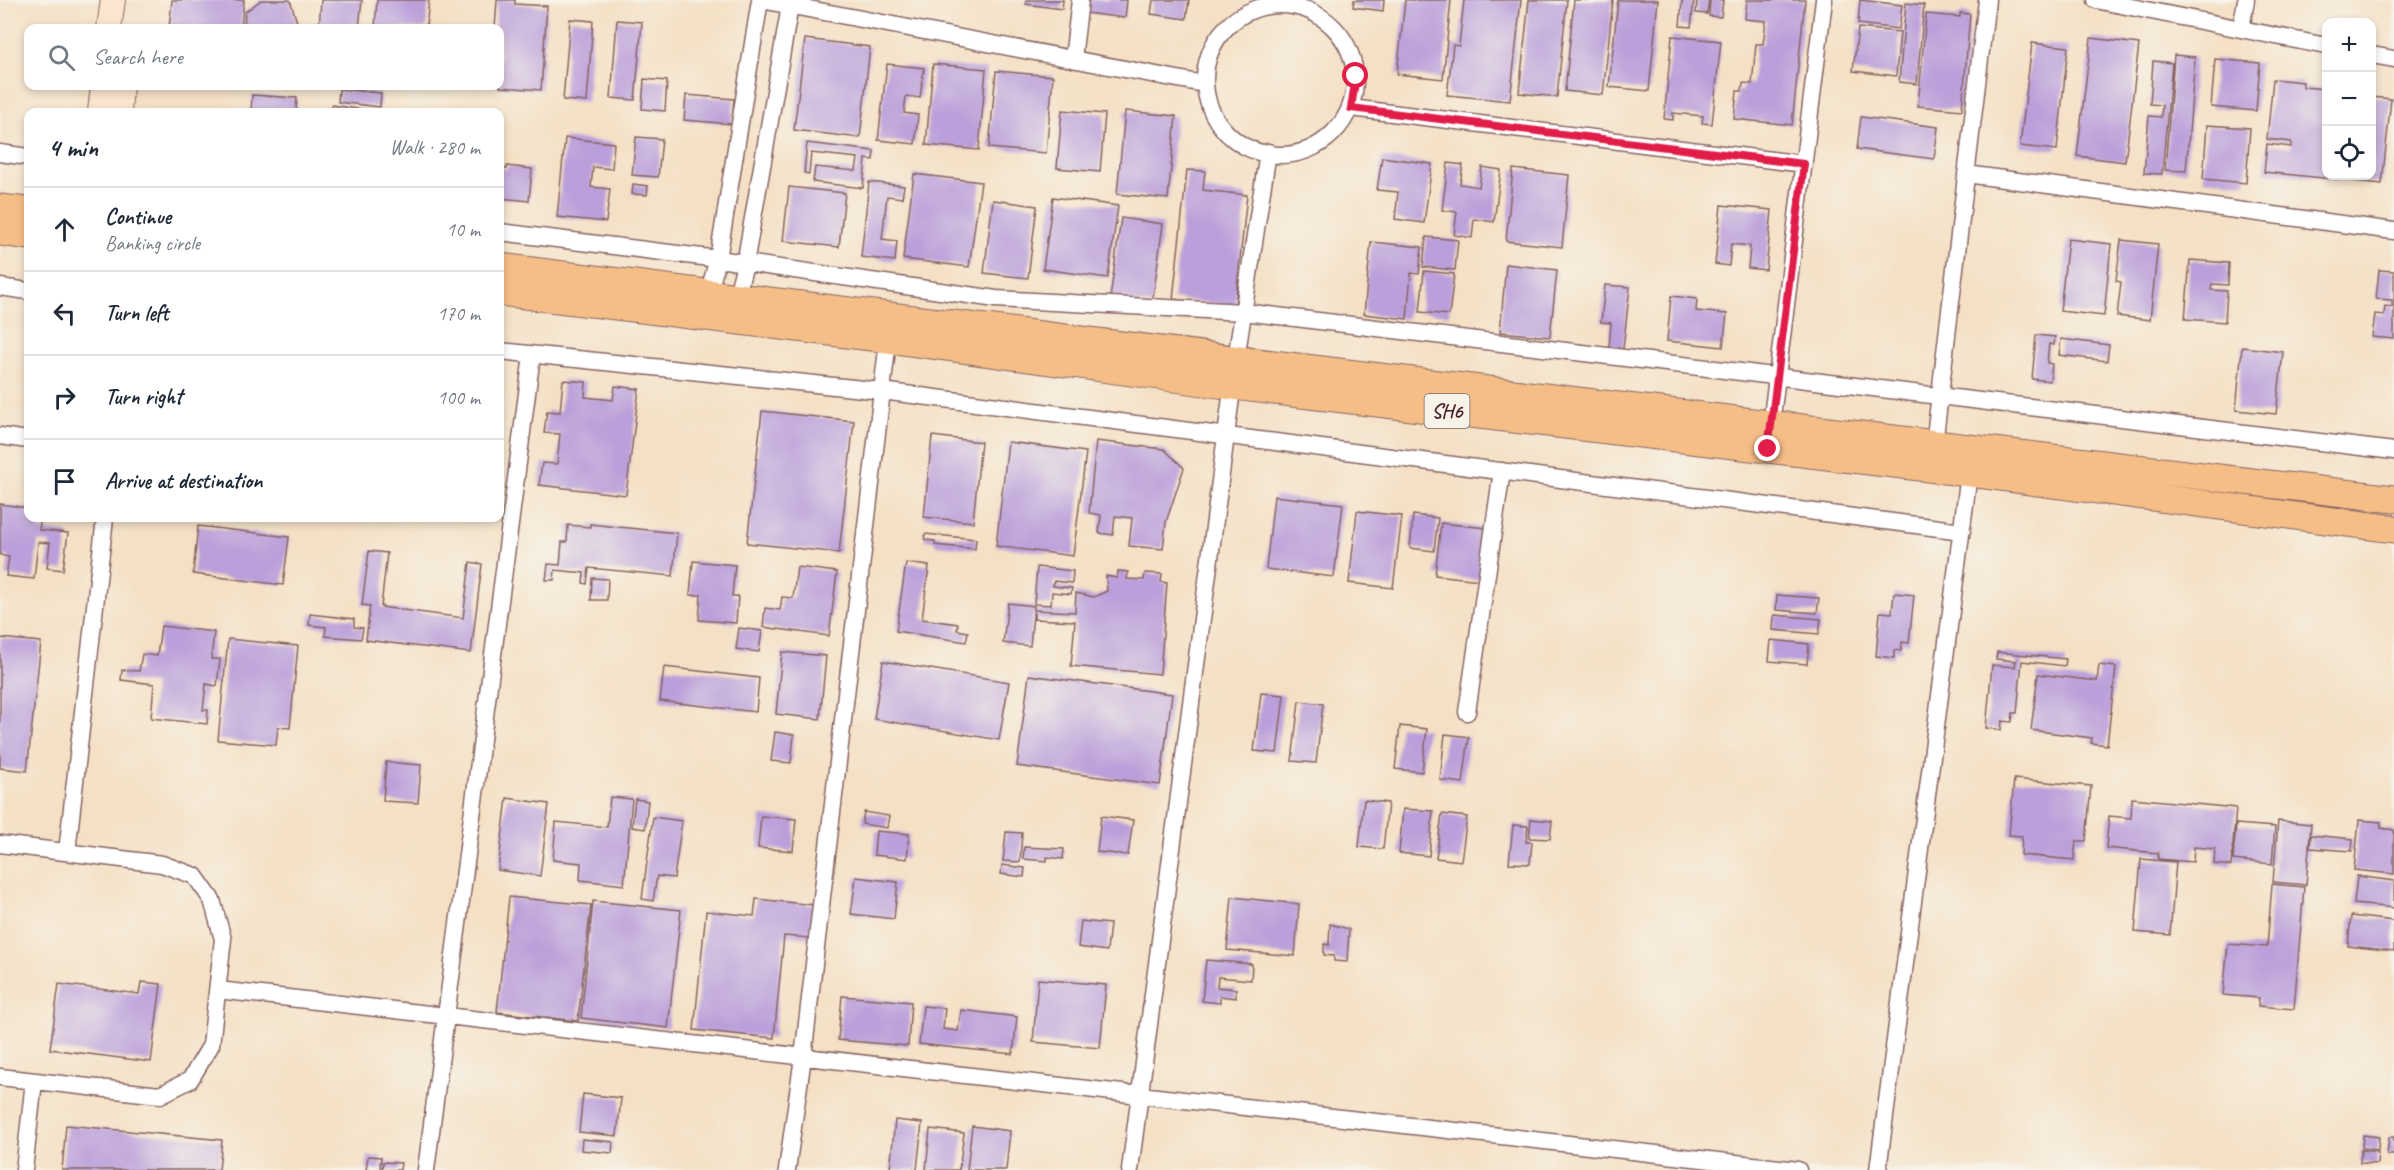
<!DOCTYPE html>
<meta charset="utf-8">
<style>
:root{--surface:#fff;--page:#f6f6f7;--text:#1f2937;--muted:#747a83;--line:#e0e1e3}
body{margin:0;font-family:Caveat,sans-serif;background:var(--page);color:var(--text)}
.controls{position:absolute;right:18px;top:18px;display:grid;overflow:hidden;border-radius:12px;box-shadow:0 3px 9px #0003}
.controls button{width:54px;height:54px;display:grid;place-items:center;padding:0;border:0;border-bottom:2px solid var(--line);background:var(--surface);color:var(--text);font:30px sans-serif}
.stop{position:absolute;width:18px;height:18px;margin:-14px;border:4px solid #e11d48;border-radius:50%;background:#fff}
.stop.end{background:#e11d48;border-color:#fff;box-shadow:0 2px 6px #0008}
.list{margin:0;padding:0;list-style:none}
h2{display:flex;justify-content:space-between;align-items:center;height:78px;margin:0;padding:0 24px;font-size:26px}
h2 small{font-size:20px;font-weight:400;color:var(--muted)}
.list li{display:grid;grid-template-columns:39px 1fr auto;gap:18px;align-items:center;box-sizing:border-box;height:84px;padding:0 24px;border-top:2px solid var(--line)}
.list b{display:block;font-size:22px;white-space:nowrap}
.list p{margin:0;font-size:20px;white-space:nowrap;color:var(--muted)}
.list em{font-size:20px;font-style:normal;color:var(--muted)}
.icon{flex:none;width:33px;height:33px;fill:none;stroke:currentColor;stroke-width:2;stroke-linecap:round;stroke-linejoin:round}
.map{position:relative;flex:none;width:2394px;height:1170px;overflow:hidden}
.search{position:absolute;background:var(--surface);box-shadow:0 3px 9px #0003;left:24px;top:24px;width:480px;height:66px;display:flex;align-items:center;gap:15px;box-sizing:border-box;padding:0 21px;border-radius:12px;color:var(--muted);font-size:22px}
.panel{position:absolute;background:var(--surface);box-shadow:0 3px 9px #0003;left:24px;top:108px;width:480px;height:414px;border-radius:12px}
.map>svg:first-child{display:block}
</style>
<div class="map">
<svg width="2394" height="1170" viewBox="0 0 2394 1170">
<rect width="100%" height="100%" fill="#f7f3e8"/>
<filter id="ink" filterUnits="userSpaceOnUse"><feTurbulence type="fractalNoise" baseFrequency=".0167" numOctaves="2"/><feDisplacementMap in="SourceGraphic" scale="12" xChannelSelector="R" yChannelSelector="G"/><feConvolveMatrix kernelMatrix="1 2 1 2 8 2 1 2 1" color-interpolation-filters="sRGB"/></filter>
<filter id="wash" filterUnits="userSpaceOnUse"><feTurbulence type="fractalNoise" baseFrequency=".008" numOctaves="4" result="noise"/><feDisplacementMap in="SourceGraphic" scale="24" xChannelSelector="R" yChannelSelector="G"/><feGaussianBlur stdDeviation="1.35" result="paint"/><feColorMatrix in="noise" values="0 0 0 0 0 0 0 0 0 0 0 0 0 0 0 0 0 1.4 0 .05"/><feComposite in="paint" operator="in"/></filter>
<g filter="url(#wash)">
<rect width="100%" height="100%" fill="#f4e0c5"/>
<g id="blocks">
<path fill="#ba9fda" d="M172,0H244L241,28H169Z
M261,0H290L299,28H244L245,12Z
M321,0H362L359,28H319Z
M377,0H429L426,28H375Z
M497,0H515V4L547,6L541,90L500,87V28H495Z
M1026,0H1063L1062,9L1026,4Z
M1088,0H1127L1125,18L1086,13Z
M1153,0H1189L1186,19L1151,14Z
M1354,0H1384L1383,11L1353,7Z
M1405,0H1451L1443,79L1397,74Z
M1464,0H1521L1510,101L1447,95L1453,45L1459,46Z
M1529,0H1567L1557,97L1519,93Z
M1574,0H1613L1603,95L1565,91Z
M1618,0H1658L1649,91L1609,87Z
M1682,0H1694L1691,27L1680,26Z
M1697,0H1709L1707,14L1696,13Z
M1710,0H1723L1721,17L1709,16Z
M1747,0H1805L1792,125L1734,119L1737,91H1742L1743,83L1752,84L1756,44H1763L1766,21L1745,19Z
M1860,0L1902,5L1899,29L1858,24Z
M1906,3L1924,5L1917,84L1899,82Z
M1960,13L1970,14L1962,110L1918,106L1926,14L1960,17Z
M570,19L593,21L587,102L563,100Z
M617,20L642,22L635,100L611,98Z
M1858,28L1900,32L1896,76L1853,71Z
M1672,36L1721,41L1712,124L1702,123L1703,116L1673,113V120L1664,119Z
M2091,38L2139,44L2125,162L2077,156Z
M805,39L870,47L860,138L794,130Z
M2032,43L2068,47L2057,150L2020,146Z
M2174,55L2195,57L2186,171L2165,170Z
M2215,59L2260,63L2256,111L2211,107Z
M2153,61L2172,63L2162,174L2144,173L2149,116L2161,117L2162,105L2150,104Z
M887,64L924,68L920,98L906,96L904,113L918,115L915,144L878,140Z
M933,64L986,69L979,150L926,145Z
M996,71L1053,76L1046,153L989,148Z
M644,79L667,81L665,111L642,109Z
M2273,79L2303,82V87L2326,89V176H2372V97L2391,99L2382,184L2264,172L2267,144L2291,147V142L2267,139Z
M339,89L381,93L380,107L338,102Z
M252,95L297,98L296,112H251Z
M686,95L734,99L732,124L684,120Z
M332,105L370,111V112H331Z
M1062,110L1105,114L1100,172L1057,168Z
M1125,111L1176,116L1168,199L1117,194Z
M1861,117L1938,127L1934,159L1857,149Z
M2207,125L2250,128L2246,183L2203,179Z
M636,137L662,139L658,177L632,175Z
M565,138L614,143L612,169L593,167L591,187L610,189L606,222L557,217Z
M807,143L874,151L873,160L866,159L863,188L813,182L815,167L856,171L858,158L811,153L809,174L804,173Z
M1382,157L1432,164L1424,223L1395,219L1398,192L1377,190Z
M1448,163L1463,165L1460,184L1479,187L1482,167L1501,170L1494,222L1474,219L1472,238L1454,235L1457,212L1442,210Z
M507,166L532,169L529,201L500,198V169H507Z
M1513,169L1569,175L1562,247L1506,241Z
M1187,170L1205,171L1203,190L1247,195L1235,306L1173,299Z
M914,174L981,182L969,267L903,259Z
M869,182L904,186L902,198L887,196L882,239L897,241L895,261L861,257Z
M633,184L648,186L647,195L632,194Z
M789,187L845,193L839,247L783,241Z
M1053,197L1118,206L1108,278L1043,269Z
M993,200L1037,206L1028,278L984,273Z
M1721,205L1772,210L1766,270L1748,268L1750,246L1731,244L1729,266L1715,264Z
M1121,218L1163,224L1152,305L1110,299Z
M1426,237L1458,240L1455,270L1423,267Z
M2068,239L2111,244L2104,316L2060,311Z
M2121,240L2158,244L2150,320L2117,316L2121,282L2116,281Z
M1371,242L1422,247L1419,274L1411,273L1407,319L1364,314Z
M2190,260L2229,263L2228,285L2212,284L2211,290L2227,291L2225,322L2185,319Z
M1506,264L1557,270L1550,337L1500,332Z
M2379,270L2394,271V339L2372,337L2375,314L2384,315L2385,306L2392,307V300L2376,299Z
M1424,271L1454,274L1449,315L1420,312Z
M1605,285L1630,287L1623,349L1609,347L1611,323L1601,322Z
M1671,296L1697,299L1696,311L1727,314L1723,347L1667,341Z
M2036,335L2055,337L2054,345L2049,344L2047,363L2052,364L2050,381L2032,379Z
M2061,339L2109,345L2107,361L2059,355Z
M2242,347L2283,352L2276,414L2236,410Z
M563,380L586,382L585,397L613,400L615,386L639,389L626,495L539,485L542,463L557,464L560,434L544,433L547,411L560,412Z
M762,411L854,421L839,553L747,543Z
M932,436L981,442L973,522L924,517Z
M1096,441L1164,449L1184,468L1166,522L1163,549L1129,546L1132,518L1115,516L1113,535L1099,533L1101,515L1089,513Z
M1008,442L1086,452L1073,556L996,546Z
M1274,496L1343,504L1334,577L1266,569Z
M0,504L28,508V518H41L39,530L68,533L63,570L47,568L50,543L38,542L34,579L6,576L9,557L0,555Z
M1357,511L1402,516L1393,588L1349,583Z
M1413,515L1438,518L1434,551L1410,548Z
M1441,523L1486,528L1480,580L1435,575Z
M590,524L677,533L673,576L589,568L587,584L583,583L584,573L555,570L554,580H546L548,564L560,565L562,542H567L568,525L590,527Z
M198,526L289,537L283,585L193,574Z
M925,534L976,539L975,549L935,545V541L925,540Z
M369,551L387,553L381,607L463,618L470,562L482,564L471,653L366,640L370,606L362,605Z
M693,561L735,565L732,596H738L736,623L699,620L701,595H690Z
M906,563L929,566L922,619L958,624L957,630L968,632L966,642L896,631Z
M797,567L837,572L829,636L763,627L765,608L780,610L782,597L793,598Z
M1037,567L1073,571L1072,583L1054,581L1053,586L1072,588L1071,594L1052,592L1051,605L1034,604Z
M1118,571L1128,572L1127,579L1144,580L1145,573L1162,574L1161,582L1167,583L1160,674L1071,666L1075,621L1034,619V610L1075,612L1076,593L1094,597L1107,591L1106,576L1117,578Z
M592,578L608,579L607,600H591Z
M1894,593L1914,595L1909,643L1902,642L1901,651L1894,650V658L1876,656L1880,612L1892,613Z
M1777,595L1819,598L1817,613L1776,610Z
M1008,603L1034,606L1030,646L1003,643Z
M310,614L354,619V627L363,628L361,639L325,636L326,627L309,625Z
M1774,615L1821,619L1819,634L1773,630Z
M161,626L214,632L211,659H220L217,686L206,684L203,710H208L207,724L151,718L154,684L121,680L122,670L139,671L142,654L157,656Z
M739,628L762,631L759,652L736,649Z
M0,638L41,642L27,771L0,768Z
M228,639L298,646L290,728L278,727L276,745L218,740Z
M1771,640L1809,644L1807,664L1769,661Z
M782,652L826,656L820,719L776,714Z
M1997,652L2066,659L2065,666L2022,661L2017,713H2013L2012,722L2002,721L2001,730L1986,728L1992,665L2015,667L2016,661L1996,659Z
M883,661L1009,682L999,740L874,719Z
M2099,665L2116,667L2107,745L2091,743L2092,738L2031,730L2038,674L2097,681Z
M664,667L759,678L756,712L660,701Z
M1029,675L1172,694L1160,785L1017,766Z
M1261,693L1284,695L1277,753L1254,751Z
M1299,701L1323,704L1316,763L1292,761Z
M1400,726L1427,729L1422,772L1395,769Z
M775,732L794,735L791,763L771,761Z
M1445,734L1469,737L1463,783L1440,780Z
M386,762L421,765L418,803L383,801Z
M2014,779L2091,786L2086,841H2076L2074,860L2021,855L2022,836L2009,835Z
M610,797L632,799L624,885L580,880L581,863L553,860L556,822L607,827Z
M507,798L549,804L540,876L498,870Z
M2132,798L2236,808L2231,866L2214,864L2215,849L2194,847L2193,862L2158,859V853L2106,848L2109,816L2131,818Z
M635,799L648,801L645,829L632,827Z
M1364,800L1388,803L1383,849L1359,847Z
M1403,809L1433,811L1429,856L1399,853Z
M864,812L889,816L887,828L862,824Z
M1442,814L1467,817L1461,861L1436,858Z
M761,816L796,819L793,851L758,848Z
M1101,816L1133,820L1128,855L1097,852Z
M653,817L682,821L674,878L657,876L653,901L642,899Z
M1531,819L1552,821L1550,839L1529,838Z
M2359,820L2381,822V828L2394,830V874L2354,870Z
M2278,821L2311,824L2306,885L2273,882Z
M2236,824L2275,827L2272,864L2233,860Z
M1513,825L1528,826L1526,842H1532L1530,864L1509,863Z
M876,831L909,834L907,859L874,855Z
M1006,832L1022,833L1020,862L1003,861Z
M2311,835L2353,839L2352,851L2310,848Z
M1024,847L1064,849L1063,859L1047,857V861L1023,859Z
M2141,859L2176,862L2170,935L2135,932Z
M1002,865L1025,868L1024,877L1001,874Z
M2357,876L2394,881V908L2354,904Z
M856,877L898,882L894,919L851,914Z
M2272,884L2304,887L2294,1009L2258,1006L2259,998L2223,995L2228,944L2267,947Z
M509,897L591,905L578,1021L497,1012Z
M1232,897L1299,904L1295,956L1227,950Z
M756,899L814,905L811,938L784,936L774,1038L694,1030L706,911L754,916Z
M593,901L681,910L668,1028L581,1018Z
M2351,916L2394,921V951L2348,946Z
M1081,921L1110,924L1107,951L1078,947Z
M1330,924L1349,929L1347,962L1334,961V956L1324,955V944L1329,945Z
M1206,960L1252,964L1251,980L1218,977L1217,987L1236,989V998L1220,996V1003L1202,1001Z
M1038,979L1106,985L1100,1048L1033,1042Z
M141,982L161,984L151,1062L50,1049L59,984L139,994Z
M842,996L911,1002L908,1046L838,1040Z
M923,1006L945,1008L943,1029L958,1031L961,1010L1017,1017L1013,1054L919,1044Z
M583,1094L621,1098L617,1136L579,1132Z
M895,1120L922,1123L917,1170H890Z
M66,1125L222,1140L219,1170H62Z
M972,1126L1010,1131L1006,1170H967Z
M930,1129L964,1133L959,1170H926Z
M2363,1135L2379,1137L2378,1150L2362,1148Z
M2389,1137H2394V1155H2387Z
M582,1139L613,1142L612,1153L581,1150Z
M2361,1150L2378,1152L2377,1164L2360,1163Z
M368,1156L381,1157L380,1170H366Z
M383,1162L401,1163L400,1170H382Z"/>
</g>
</g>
<g filter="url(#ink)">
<use href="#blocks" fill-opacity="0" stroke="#866361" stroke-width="1.5"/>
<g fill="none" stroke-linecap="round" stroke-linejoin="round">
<defs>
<path id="street" d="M761,0L1204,84
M2096,0L2326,46
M1205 80a75 75 0 1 1 150 0a75 75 0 1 1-150 0Z
M2241,29L2246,0
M2372,55L2394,59
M1073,59L1080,0
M1351,108L1804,164
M0,153L28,157
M1966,174L2394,231
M500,232L718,259L996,299L1244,312L2394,451
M0,287L28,291
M706,301L718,259L760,0
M734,306L745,264L791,0
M500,351L882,391L1962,531
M1770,433L1824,0
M0,436L28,440
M1933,453L1987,0
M1467,712L1502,471
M0,844L162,864L195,876L212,900L223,939L211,1045L190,1080L160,1095L0,1077
M67,852L105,518
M218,990L1798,1170
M24,1170L34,1081
M426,1170L532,355
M787,1170L803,1057L889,332
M1130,1170L1236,359L1268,152
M1878,1170L1970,466"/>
<path id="secondary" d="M109,28L113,0
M100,112L103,86
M119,112L121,86"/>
<path id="primary" d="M0,208L28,211
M0,232L28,236
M500,267L1305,368L2394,499
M500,292L888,339L1233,386L1970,473L2394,529"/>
</defs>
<use href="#street" stroke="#866361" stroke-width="19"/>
<use href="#secondary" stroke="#866361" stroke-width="26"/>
<use href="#primary" stroke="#866361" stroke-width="29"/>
<use href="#street" stroke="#fff" stroke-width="16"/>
<use href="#secondary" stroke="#fbe5cf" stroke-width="24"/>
<use href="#primary" stroke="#f6be87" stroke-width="27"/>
</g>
</g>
<g fill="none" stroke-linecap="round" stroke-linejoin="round" filter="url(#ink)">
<path stroke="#e11d48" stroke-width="8" d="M1356,76L1351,108L1804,164L1768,449"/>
</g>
<g text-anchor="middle" stroke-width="6" stroke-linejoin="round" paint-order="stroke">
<rect fill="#f7f3e8" stroke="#7e5f64" stroke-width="1.5" x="1424.5" y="394" width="45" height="34" rx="4.5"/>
<g font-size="20" font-weight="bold" fill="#4a1f2b">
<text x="1447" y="418">SH6</text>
</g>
</g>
</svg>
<div class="controls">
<button>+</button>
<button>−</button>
<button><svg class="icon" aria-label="locate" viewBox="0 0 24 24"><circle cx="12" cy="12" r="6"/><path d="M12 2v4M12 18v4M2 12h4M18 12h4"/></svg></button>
</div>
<div class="stop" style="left:1356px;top:76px"></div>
<div class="stop end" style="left:1768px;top:449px"></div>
<div class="search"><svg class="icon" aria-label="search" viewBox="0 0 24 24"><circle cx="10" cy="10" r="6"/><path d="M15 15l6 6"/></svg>Search here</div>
<section class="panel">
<h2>4 min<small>Walk · 280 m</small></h2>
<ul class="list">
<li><svg class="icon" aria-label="ahead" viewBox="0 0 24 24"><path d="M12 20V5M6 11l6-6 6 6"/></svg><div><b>Continue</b><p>Banking circle</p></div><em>10 m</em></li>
<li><svg class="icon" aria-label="left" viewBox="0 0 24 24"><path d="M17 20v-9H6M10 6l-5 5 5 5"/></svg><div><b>Turn left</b></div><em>170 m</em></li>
<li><svg class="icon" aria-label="right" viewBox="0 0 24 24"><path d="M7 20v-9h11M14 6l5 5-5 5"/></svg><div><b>Turn right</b></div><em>100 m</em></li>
<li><svg class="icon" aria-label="arrive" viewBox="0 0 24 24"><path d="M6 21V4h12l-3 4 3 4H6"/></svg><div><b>Arrive at destination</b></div></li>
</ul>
</section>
</div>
